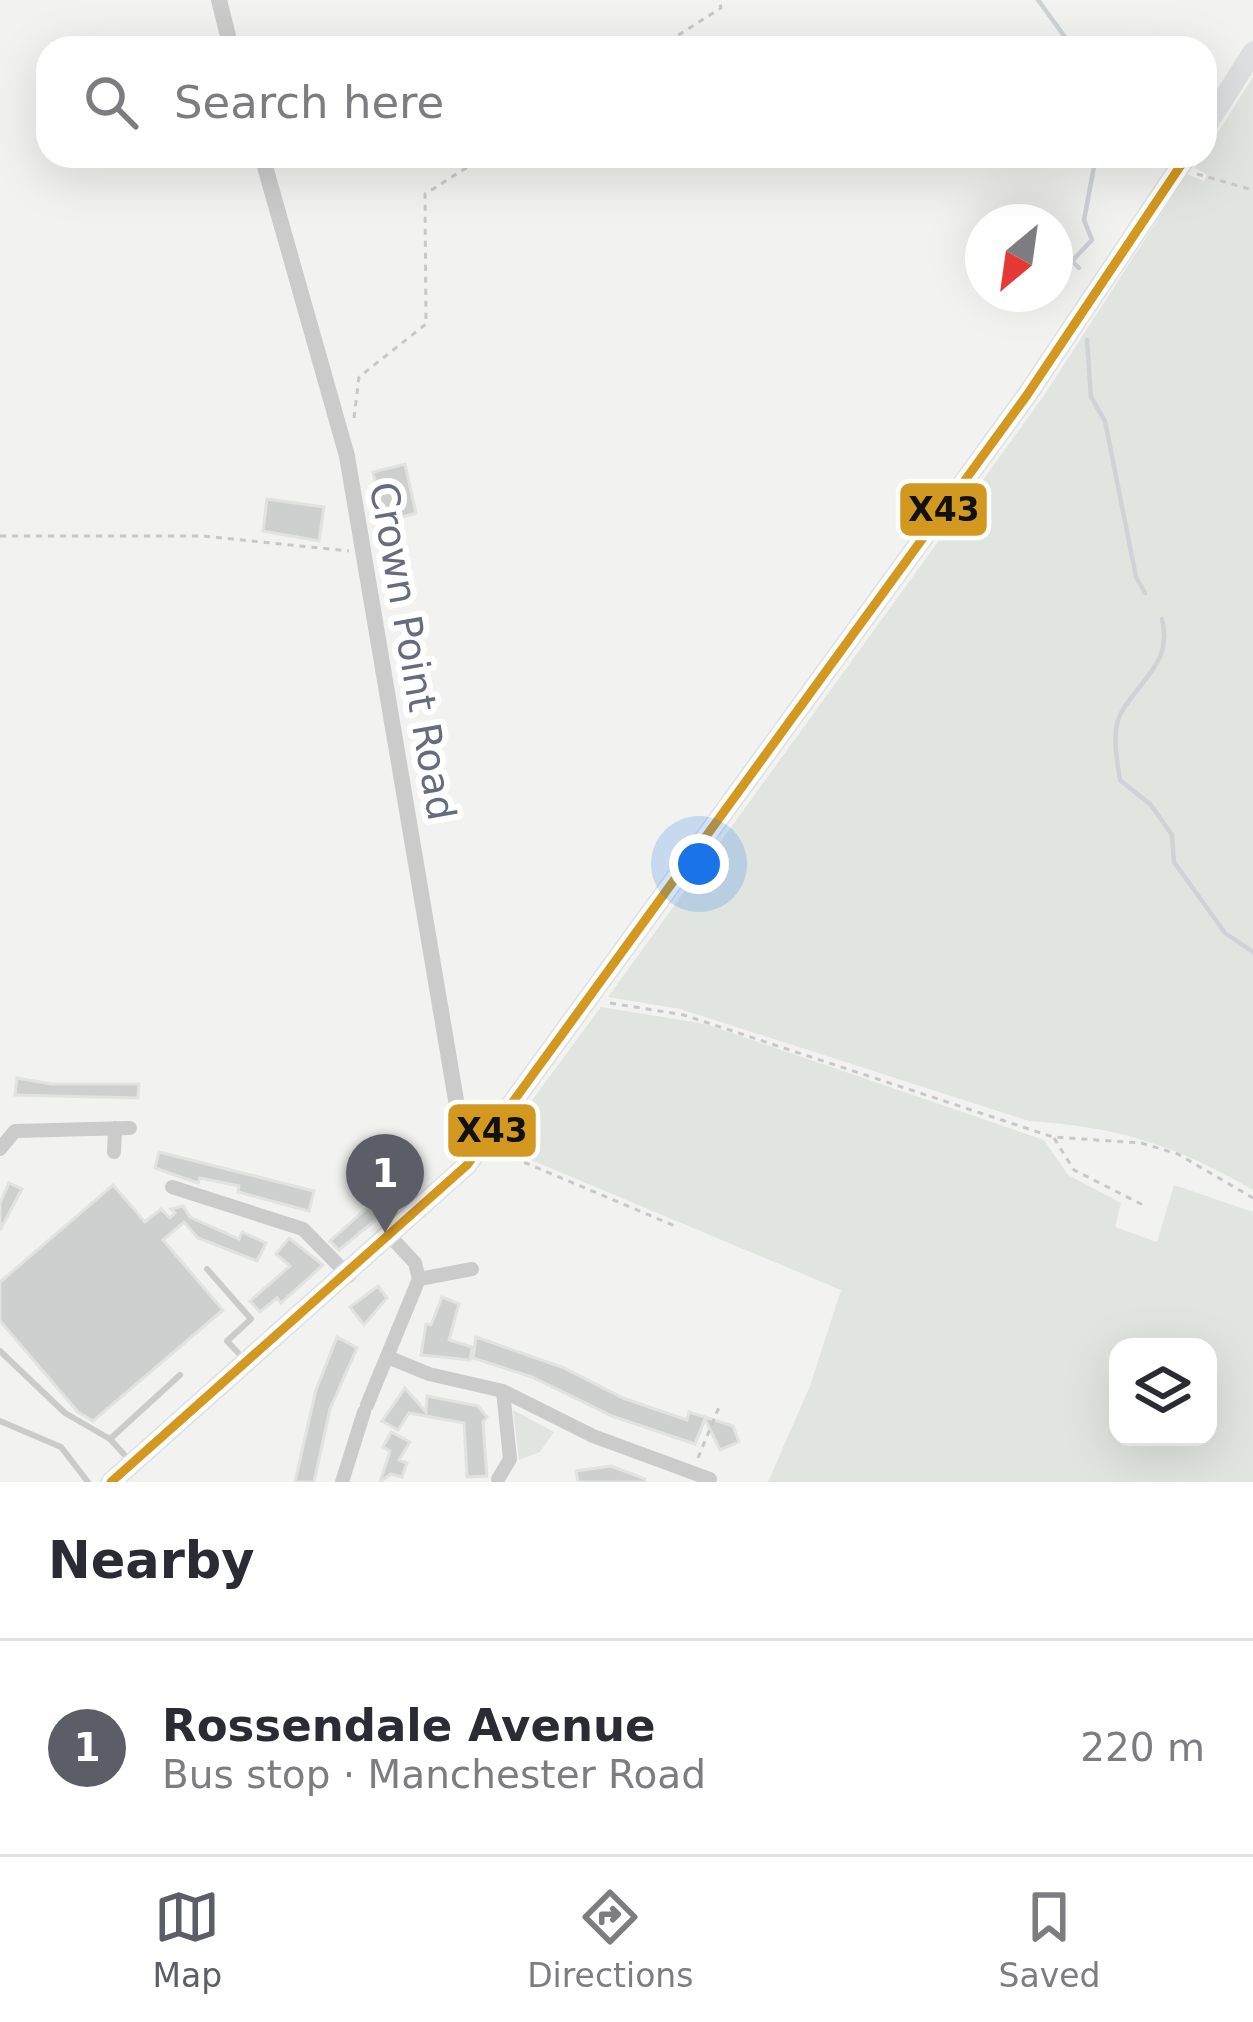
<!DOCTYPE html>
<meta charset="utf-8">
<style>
:root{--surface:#fff;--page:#f2f2f3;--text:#2b2b33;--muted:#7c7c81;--line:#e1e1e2;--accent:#5b5d67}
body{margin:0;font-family:"DejaVu Sans",sans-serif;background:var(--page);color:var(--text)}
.controls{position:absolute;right:36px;bottom:36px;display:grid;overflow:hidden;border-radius:24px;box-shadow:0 12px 48px #0002}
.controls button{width:108px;height:108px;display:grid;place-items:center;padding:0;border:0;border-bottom:3px solid var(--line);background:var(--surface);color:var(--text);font:60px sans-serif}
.compass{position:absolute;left:965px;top:204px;width:108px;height:108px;border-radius:50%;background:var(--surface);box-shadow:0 12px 48px #0002;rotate:209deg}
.you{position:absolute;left:699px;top:864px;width:42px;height:42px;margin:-30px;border:9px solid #fff;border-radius:50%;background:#1a73e8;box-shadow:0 0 0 18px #1a73e833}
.badge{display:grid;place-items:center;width:78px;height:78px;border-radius:50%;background:var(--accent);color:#fff;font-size:39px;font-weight:700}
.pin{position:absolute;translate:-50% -99px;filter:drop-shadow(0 3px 6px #0008)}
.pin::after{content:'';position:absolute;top:63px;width:42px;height:36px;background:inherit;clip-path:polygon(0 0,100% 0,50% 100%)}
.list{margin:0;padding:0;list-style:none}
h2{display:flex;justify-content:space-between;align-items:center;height:156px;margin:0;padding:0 48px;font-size:51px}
h2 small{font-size:39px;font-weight:400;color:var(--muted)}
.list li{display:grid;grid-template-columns:78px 1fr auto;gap:36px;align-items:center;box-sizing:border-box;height:216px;padding:0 48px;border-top:3px solid var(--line)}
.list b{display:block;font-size:45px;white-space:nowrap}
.list p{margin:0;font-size:39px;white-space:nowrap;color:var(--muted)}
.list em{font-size:39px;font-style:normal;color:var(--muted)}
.icon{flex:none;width:66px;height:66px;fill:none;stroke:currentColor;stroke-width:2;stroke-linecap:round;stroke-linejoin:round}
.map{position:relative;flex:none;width:1253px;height:1482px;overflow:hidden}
.search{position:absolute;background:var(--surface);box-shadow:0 12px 48px #0002;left:36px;right:36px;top:36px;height:132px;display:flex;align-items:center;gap:30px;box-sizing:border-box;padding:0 42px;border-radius:36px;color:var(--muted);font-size:45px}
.sheet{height:372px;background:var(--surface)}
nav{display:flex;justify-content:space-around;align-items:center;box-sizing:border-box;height:168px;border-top:3px solid var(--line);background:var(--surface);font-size:33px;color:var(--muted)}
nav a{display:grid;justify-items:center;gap:6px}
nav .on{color:var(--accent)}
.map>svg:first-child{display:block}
</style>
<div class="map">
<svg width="1253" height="1482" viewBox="0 0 1253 1482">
<rect width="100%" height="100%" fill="#f2f3f1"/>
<path fill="#e1e5df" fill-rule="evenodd" d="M1253,77V1190C1176,1145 1118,1127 1029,1121L680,1009L608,997L1043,397L1187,174L1204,181L1207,175L1195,168Z
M601,1007L706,1024L1044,1140L1068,1175L1121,1203L1115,1227L1157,1242L1174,1185L1253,1212V1482H768L810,1386L841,1290L498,1146ZM1118,1347H1208V1437H1118Z
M513,1410L554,1432L540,1452L519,1460Z"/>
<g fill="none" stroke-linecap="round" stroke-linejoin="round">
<path stroke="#ced3d7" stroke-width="4.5" d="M1038,0L1073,48
M1079,268L1072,261L1092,240L1084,220L1096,156
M1087,340L1091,397L1105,421L1136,577L1145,593
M1162,619C1173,663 1140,679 1121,713C1111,732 1117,760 1120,780L1151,805L1172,835L1174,862L1225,933L1253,952"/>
</g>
<path fill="#cecfcf" stroke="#e2e2e1" stroke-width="3" d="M405,464L416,513L385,522L373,472Z
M267,499L324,507L319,541L263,531Z
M17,1078L51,1084H139L138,1098L15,1095Z
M159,1152L314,1191L309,1211L238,1192L239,1186L200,1178L198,1183L155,1168Z
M9,1183L22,1189L0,1230V1203Z
M113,1185L145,1222L161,1209L170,1218L175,1213L171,1209L183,1206L190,1217L239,1239L242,1232L266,1243L257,1261L198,1238L184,1222L163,1240L223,1310L93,1421L78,1412L0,1321V1282Z
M378,1198L388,1210L339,1250L330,1241Z
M289,1238L323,1265L281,1303L277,1298L260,1312L250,1301L290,1266L276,1254Z
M378,1286L387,1298L364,1325L350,1307Z
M442,1297L459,1304L449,1340L472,1347L470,1360L421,1355L426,1324L431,1325Z
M337,1337L357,1348L330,1409L314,1482H295L316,1390Z
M476,1337L564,1368L623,1398L687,1420L689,1412L733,1426L739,1442L720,1450L705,1419L695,1444L612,1416L532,1377L473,1358Z
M405,1388L426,1412L427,1396L478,1406L487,1417L483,1422L487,1476L467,1477L464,1423L409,1413L398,1430L382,1421Z
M391,1432L410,1442L399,1460L407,1463L402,1477L391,1474L380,1482L390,1451L383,1447Z
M611,1466L645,1479V1482H578L576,1471Z"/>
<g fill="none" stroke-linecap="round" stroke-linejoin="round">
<path stroke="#c8c8c9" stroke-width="3" stroke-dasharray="6 6" stroke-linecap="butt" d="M658,48L721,8L719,0
M1197,174L1253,190
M354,418L359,377L426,324L425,194L485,156
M0,536H203L349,551
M610,1003L684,1015L1053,1137L1141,1143L1178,1154L1253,1198
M1054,1138L1074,1170L1145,1206
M502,1153L675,1226
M698,1458L719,1407"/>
<path stroke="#cbcbcc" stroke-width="6" d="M207,1269L251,1319L227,1341L241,1356
M0,1351L65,1413L110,1439
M0,1421L61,1447L88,1482
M130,1461L110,1439L180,1375"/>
<path stroke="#cbcbcc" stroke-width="14" d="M0,1149L15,1131L130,1128
M114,1152L115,1128
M172,1187L303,1229L349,1276
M419,1279L472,1269
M390,1358L429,1374L503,1391L593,1436L710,1479
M367,1405L419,1279L415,1263L391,1237
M498,1479L510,1459L503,1391
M342,1482L364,1412"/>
<path stroke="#cbcbcc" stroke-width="16" d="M219,0L231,48
M262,156L347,456L467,1165"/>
<path stroke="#dedfe0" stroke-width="21" d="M1205,128L1253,52
M111,1482L467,1165L1027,395L1187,156"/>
<defs>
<path id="bus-1" d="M111,1482L467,1165L1027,395L1187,156"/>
</defs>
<use href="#bus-1" stroke="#fff" stroke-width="18"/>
<use href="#bus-1" stroke="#d29820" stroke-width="9"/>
</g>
<g text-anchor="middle" stroke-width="12" stroke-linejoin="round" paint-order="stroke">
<g font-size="39" fill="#656c7f" stroke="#fff">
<text transform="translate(413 651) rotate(80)" y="14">Crown Point Road</text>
</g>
</g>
<g stroke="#fff" stroke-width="4.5">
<rect x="898" y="481" width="91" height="57" rx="12" fill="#d29820"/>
<rect x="446" y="1102" width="92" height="57" rx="12" fill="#d29820"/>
</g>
<g font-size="33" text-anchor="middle" font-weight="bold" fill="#111">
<text x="944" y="521">X43</text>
<text x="492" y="1142">X43</text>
</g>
</svg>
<div class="controls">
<button><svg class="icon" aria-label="layers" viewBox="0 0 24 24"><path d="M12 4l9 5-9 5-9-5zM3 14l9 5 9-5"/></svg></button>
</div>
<svg class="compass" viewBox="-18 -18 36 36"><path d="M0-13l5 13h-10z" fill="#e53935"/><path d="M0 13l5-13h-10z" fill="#7c7c81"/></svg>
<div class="you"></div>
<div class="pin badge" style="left:385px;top:1233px">1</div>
<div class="search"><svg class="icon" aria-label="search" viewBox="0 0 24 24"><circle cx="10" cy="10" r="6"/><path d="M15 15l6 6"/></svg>Search here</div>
</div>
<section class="sheet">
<h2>Nearby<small></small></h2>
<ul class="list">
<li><span class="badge">1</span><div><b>Rossendale Avenue</b><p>Bus stop · Manchester Road</p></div><em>220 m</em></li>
</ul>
</section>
<nav>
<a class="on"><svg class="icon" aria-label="map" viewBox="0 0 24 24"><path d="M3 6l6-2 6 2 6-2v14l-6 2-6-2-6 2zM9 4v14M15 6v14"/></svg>Map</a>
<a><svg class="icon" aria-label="directions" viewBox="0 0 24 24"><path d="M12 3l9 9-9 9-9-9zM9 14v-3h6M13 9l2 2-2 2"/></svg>Directions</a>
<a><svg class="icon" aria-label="saved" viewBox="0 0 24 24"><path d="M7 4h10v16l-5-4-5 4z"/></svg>Saved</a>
</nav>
